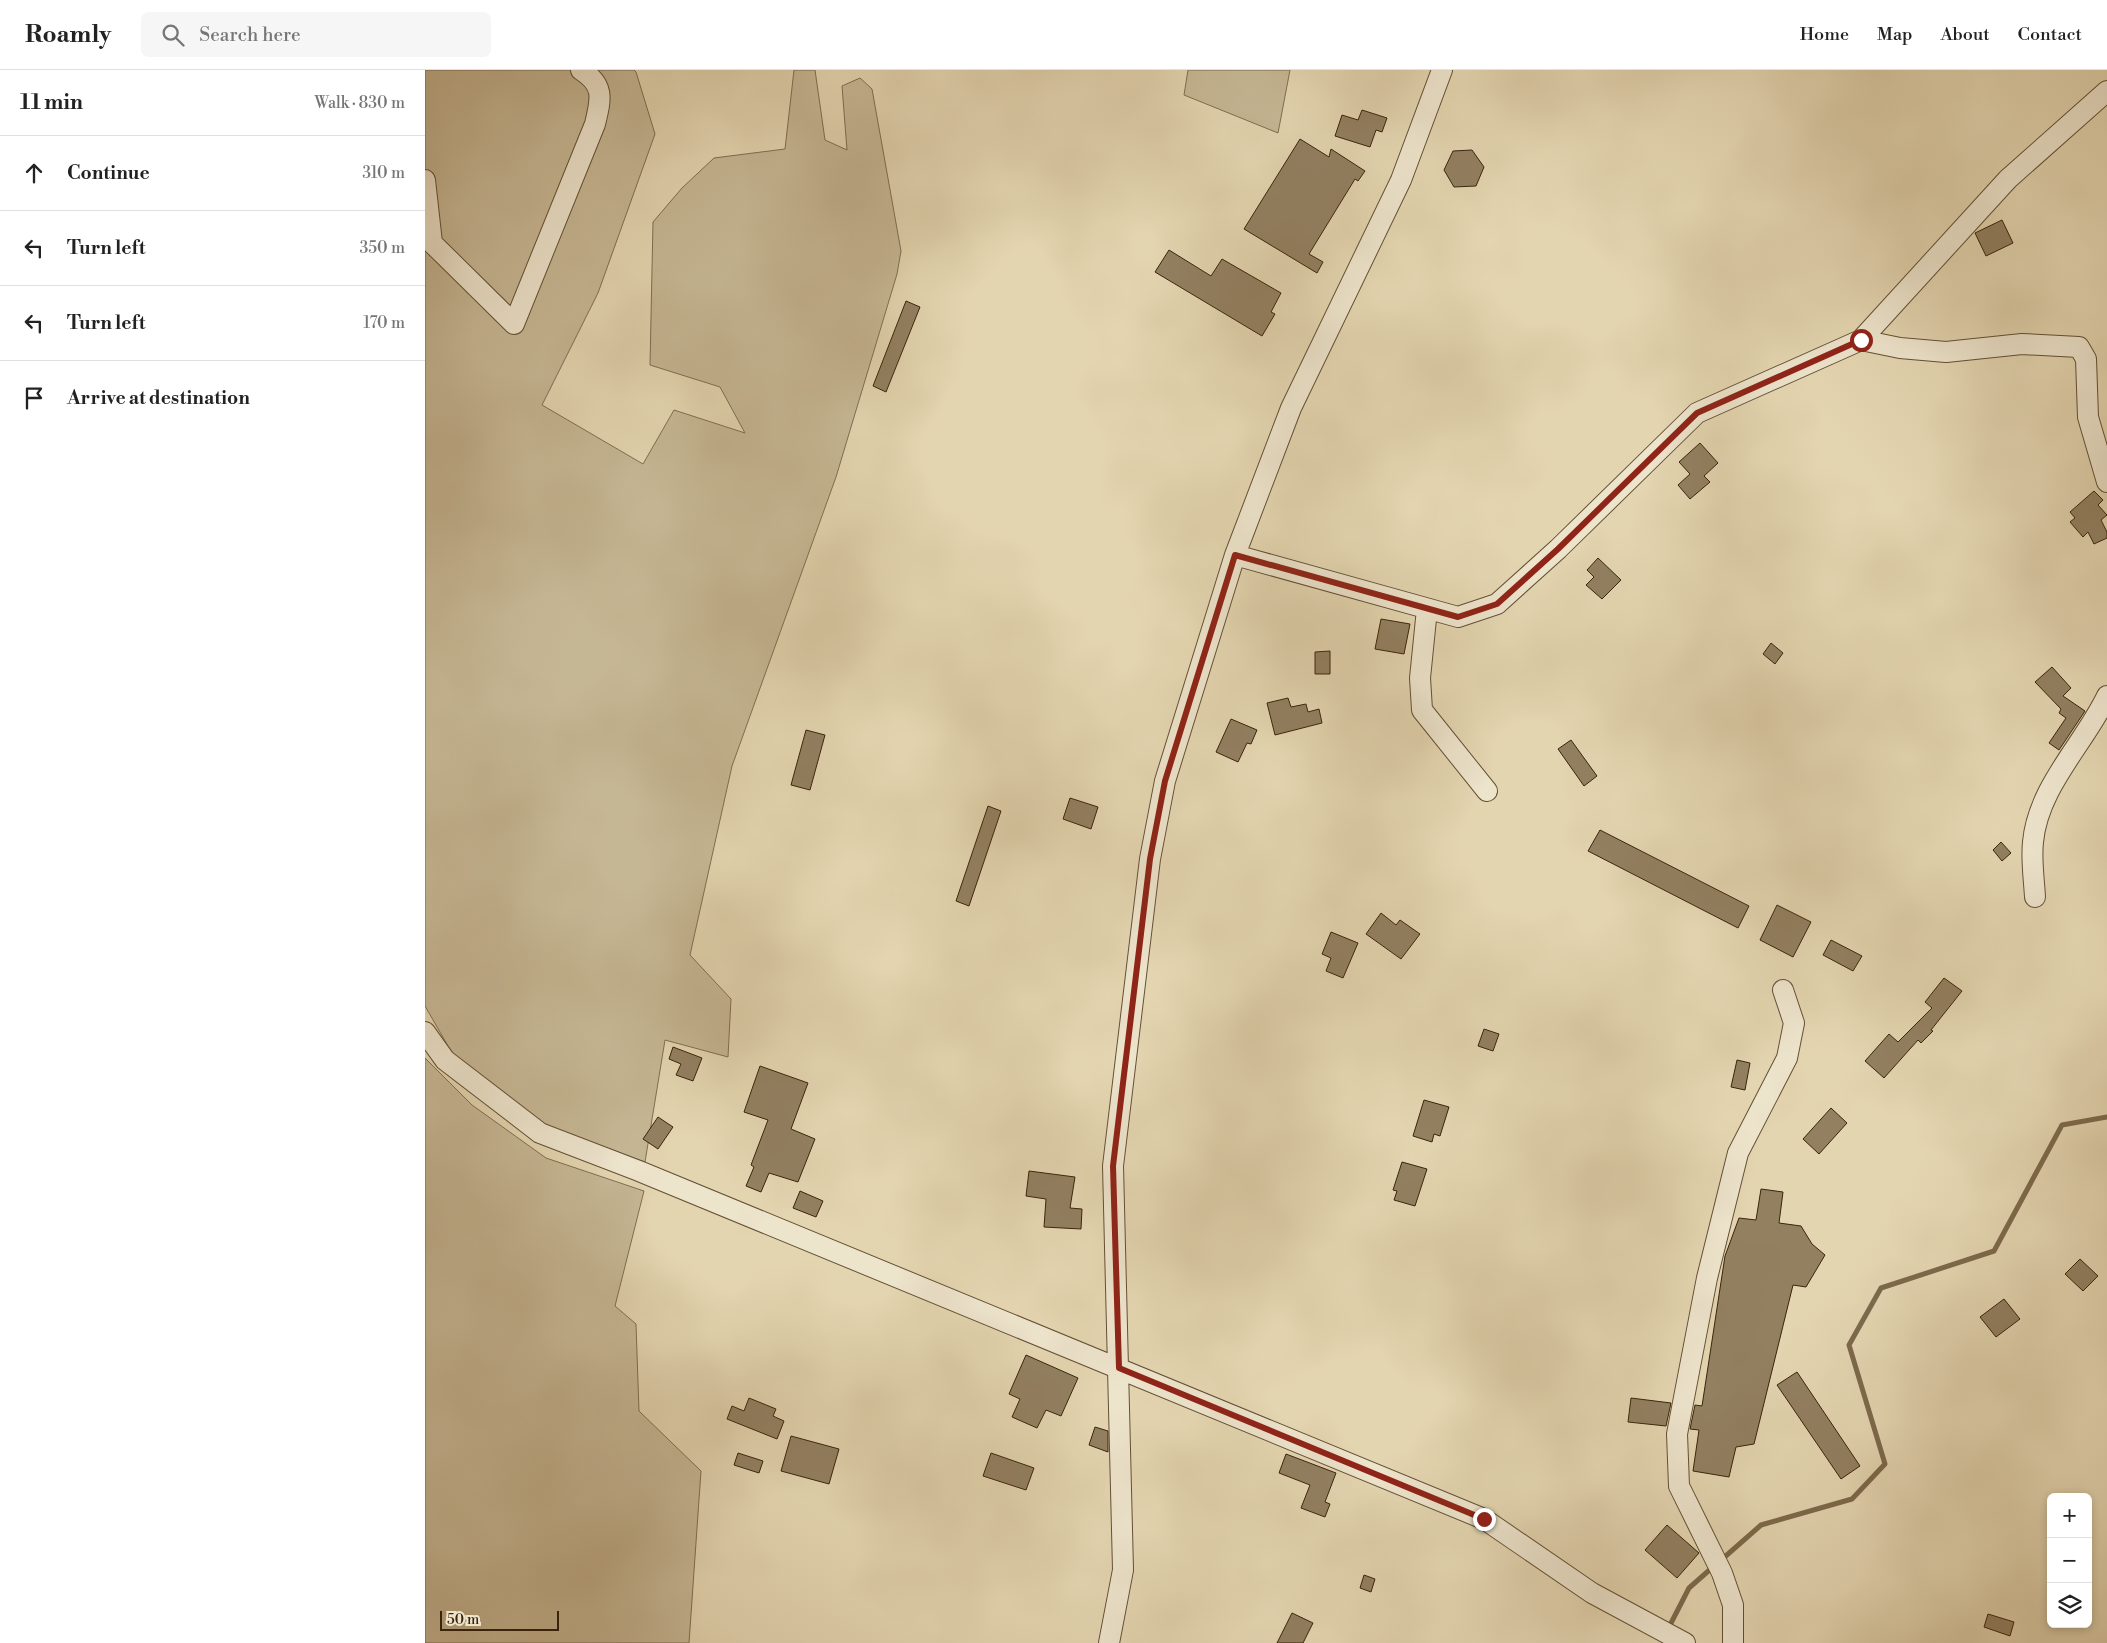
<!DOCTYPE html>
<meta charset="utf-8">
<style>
:root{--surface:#fff;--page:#f6f6f6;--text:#222;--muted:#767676;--line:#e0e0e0}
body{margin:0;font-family:"Libre Bodoni",serif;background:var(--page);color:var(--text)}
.controls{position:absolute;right:15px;bottom:15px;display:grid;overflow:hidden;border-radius:8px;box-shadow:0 2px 8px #0003}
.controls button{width:45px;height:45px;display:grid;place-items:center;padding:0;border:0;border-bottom:1px solid var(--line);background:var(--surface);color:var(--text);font:25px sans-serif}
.scale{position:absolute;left:15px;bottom:12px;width:119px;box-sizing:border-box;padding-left:5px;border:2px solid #3a240b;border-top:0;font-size:14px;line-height:18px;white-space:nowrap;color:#3a240b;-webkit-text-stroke:4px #ede4cc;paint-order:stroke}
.stop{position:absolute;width:15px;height:15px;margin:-11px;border:4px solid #8f2418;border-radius:50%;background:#fff}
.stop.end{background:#8f2418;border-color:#fff;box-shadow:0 1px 5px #0008}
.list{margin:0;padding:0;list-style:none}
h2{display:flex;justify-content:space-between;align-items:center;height:65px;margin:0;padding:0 20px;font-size:21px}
h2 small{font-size:16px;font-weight:400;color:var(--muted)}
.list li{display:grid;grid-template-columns:32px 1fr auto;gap:15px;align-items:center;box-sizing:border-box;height:75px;padding:0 20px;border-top:1px solid var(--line)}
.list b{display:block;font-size:19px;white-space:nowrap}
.list em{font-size:16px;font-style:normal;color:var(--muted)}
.icon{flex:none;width:28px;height:28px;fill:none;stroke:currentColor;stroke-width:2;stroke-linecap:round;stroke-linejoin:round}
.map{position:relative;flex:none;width:1682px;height:1573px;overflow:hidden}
header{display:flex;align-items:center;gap:30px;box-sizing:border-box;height:70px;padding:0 25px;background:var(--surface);border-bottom:1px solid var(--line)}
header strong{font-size:24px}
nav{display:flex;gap:28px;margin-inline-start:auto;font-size:18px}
.search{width:350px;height:45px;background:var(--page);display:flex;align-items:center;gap:12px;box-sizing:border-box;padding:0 18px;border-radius:8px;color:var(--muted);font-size:19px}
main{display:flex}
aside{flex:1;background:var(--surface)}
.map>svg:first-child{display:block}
</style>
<header>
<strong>Roamly</strong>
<div class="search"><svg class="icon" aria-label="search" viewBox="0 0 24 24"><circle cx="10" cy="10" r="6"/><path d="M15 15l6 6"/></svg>Search here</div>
<nav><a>Home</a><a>Map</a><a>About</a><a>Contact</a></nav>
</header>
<main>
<aside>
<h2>11 min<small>Walk · 830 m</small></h2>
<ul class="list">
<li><svg class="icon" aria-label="ahead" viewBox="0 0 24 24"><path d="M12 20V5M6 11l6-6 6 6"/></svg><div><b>Continue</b></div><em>310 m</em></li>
<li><svg class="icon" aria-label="left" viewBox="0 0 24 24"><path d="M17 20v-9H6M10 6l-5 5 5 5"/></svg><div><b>Turn left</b></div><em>350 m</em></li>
<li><svg class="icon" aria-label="left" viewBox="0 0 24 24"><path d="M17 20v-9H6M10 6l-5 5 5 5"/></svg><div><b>Turn left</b></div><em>170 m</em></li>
<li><svg class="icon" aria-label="arrive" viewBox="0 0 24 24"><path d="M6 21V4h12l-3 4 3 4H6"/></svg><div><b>Arrive at destination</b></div></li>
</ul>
</aside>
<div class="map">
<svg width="1682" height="1573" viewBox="0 0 1682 1573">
<rect width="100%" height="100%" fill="#e3d5b0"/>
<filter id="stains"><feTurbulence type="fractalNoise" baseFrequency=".004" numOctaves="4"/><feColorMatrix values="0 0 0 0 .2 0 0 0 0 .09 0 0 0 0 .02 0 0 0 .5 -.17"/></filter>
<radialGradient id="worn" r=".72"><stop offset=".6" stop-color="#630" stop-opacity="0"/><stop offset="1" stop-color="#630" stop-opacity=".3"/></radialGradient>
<path fill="#c6b794" stroke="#806e50" d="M0,0H209L211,2L230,64L173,223L117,335L218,394L249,340L320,363L295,317L225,295L228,152L257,118L289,88L360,79L369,0H390L400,70L422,80L417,16L435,8L447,19L476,181L472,204L411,407L307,696L265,885L306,929L303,987L240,970L220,1092L109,1051L27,983L0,936Z
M763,0H865L853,63L759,25Z
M0,988L47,1035L121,1088L219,1121L190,1236L211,1254L214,1341L276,1401L264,1573H0Z"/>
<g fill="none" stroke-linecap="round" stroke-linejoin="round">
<path stroke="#7d6a4c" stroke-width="5" d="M1295,1491L1336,1455L1427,1429L1460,1394L1424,1275L1456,1218L1569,1181L1637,1055L1682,1047
M1243,1559L1264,1518L1289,1496"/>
</g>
<path fill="#928061" stroke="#3a240b" d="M937,40L962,48L957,62L951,60L945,77L910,66L917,45L933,50Z
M875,69L904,87L906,79L940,101L933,111L930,109L884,184L898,192L892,203L819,159Z
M1047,80L1059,97L1051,116L1029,117L1019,100L1028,81Z
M1577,150L1588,173L1561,186L1550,163Z
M744,180L786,206L797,189L856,223L846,242L850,244L837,266L730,202Z
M481,231L495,237L461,322L448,316Z
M1275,373L1293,393L1279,406L1285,412L1265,429L1253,415L1265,404L1254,392Z
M1669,421L1678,430L1673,435L1682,445L1676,450L1682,462V468L1669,474L1663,462L1658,467L1645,452L1650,448L1645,442Z
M1173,488L1196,510L1177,529L1161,515L1169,507L1162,500Z
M956,549L985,554L979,584L950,579Z
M1346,573L1358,583L1350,594L1338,584Z
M905,581V604H890V582Z
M1627,597L1646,618L1638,626L1660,641L1634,680L1624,673L1641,648L1634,643L1636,639L1610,612Z
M863,628L866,637L881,634L883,642L894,639L897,653L850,665L842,633Z
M806,649L832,660L826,674L822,673L813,692L791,682Z
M381,660L400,665L385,720L366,715Z
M1146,670L1172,706L1159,716L1133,679Z
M645,728L673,737L666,759L638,749Z
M563,736L576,741L544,836L531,831Z
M1175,760L1324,836L1313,858L1163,781Z
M1576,772L1586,783L1577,791L1568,780Z
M1352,835L1386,852L1368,887L1335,870Z
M956,843L971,855L975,850L995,864L976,889L941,864Z
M906,862L933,873L918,908L901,901L906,888L897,884Z
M1406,870L1437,886L1428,901L1398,885Z
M1519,908L1537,921L1506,960L1508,961L1496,973L1493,970L1459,1008L1440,991L1464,964L1473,972L1507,938L1500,932Z
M1059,959L1074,964L1068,981L1053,976Z
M248,977L277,988L268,1011L251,1005L256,994L244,989Z
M1312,990L1325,993L1320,1020L1306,1017Z
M335,996L383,1013L366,1059L390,1069L373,1112L344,1103L336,1122L321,1116L329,1097L326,1095L343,1050L319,1042Z
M999,1030L1024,1037L1015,1066L1009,1064L1007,1072L988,1066Z
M1406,1038L1422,1053L1394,1084L1378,1069Z
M233,1047L248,1057L233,1079L218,1069Z
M977,1092L1002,1099L990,1136L969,1130L972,1121L968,1120Z
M604,1101L650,1107L645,1138L657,1139L656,1159L619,1157L621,1129L601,1126Z
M1336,1119L1358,1122L1354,1153L1376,1156L1387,1174L1400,1185L1381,1217L1368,1215L1329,1374L1311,1377L1304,1407L1268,1401L1274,1360L1265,1359L1270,1335L1277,1336L1300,1186L1314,1148L1331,1150Z
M375,1121L398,1131L391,1147L368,1138Z
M1655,1189L1673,1206L1658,1221L1640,1204Z
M1579,1229L1595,1249L1571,1267L1555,1247Z
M601,1285L653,1308L636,1346L621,1340L612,1358L587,1347L595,1329L584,1324Z
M1372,1302L1435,1396L1416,1409L1352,1315Z
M324,1328L351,1339L348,1346L359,1351L352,1369L302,1349L307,1336L319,1341Z
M1206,1328L1246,1333L1241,1356L1203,1352Z
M670,1357L683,1361V1382L664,1375Z
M366,1366L414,1379L404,1414L356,1401Z
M313,1383L338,1391L334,1403L309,1395Z
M566,1383L609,1398L601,1420L558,1406Z
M861,1384L911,1403L900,1432L905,1434L900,1447L876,1438L885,1415L854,1403Z
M1242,1455L1274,1483L1252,1508L1220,1480Z
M939,1505L950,1509L946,1522L935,1518Z
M867,1543L888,1553L878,1573H852Z
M1563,1544L1589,1552L1585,1566L1559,1557Z"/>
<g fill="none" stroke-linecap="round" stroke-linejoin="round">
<defs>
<path id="minor" d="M0,110L7,173L89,254L170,54C176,29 180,15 156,0
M1436,270L1475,278L1521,282L1597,274L1654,277L1661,289L1663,347L1682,412
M810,485L1033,547L1072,534L1133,479L1272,343L1436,270L1583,109L1682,21
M1002,539L995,608L997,640L1062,721
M1610,827C1609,809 1606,790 1608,772C1613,717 1659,674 1682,626
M0,962L20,990L115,1063L214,1101L1059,1449L1167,1523L1260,1573
M684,1573L698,1500L688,1096L725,789L740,711L810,485L866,338L976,110L1017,0
M1308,1573V1535L1297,1503L1254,1416L1252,1364L1282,1208L1313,1083L1362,988L1369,953L1358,920"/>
</defs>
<use href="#minor" stroke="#645034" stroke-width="22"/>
<use href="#minor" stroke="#ede4cc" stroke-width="20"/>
</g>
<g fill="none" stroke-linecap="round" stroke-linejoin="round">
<path stroke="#8f2418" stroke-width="6" d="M1059,1449L694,1298L688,1096L725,789L740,711L810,485L1033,547L1072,534L1133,479L1272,343L1436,270"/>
</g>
<rect width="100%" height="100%" filter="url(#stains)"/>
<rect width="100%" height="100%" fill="url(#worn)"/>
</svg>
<div class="controls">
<button>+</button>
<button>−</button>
<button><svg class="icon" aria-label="layers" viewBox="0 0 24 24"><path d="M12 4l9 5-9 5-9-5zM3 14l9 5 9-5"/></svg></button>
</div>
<div class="scale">50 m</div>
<div class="stop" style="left:1436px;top:270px"></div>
<div class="stop end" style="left:1059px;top:1449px"></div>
</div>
</main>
